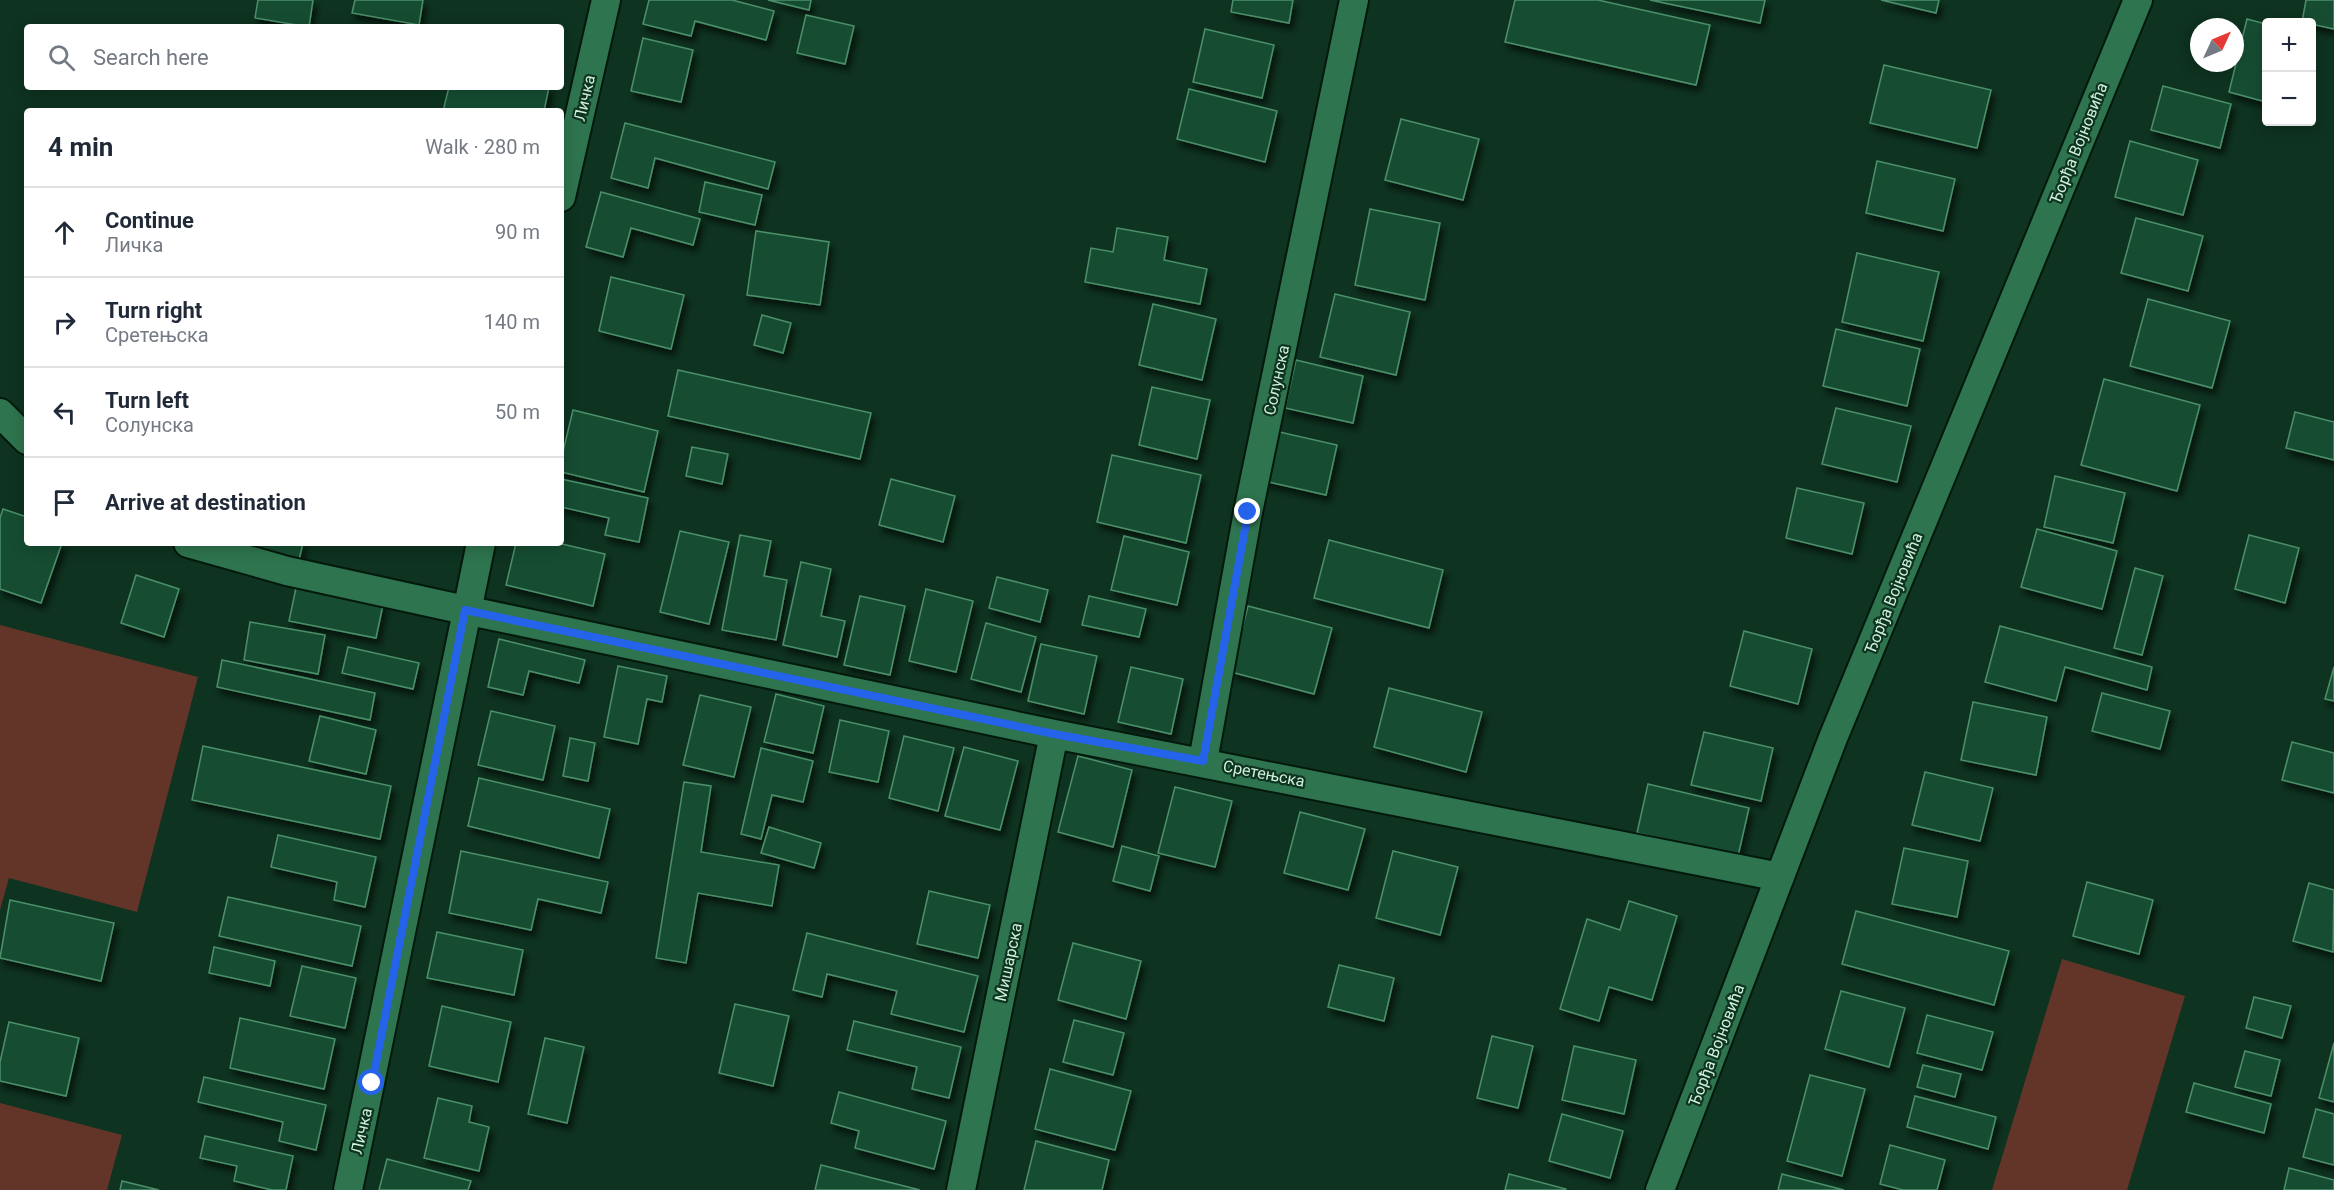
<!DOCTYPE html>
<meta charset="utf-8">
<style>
:root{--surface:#fff;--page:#f2f2f3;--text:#1f2937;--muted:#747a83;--line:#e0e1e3}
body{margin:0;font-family:Roboto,sans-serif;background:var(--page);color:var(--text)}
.controls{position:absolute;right:18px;top:18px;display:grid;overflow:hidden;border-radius:6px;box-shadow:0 3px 15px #0003}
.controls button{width:54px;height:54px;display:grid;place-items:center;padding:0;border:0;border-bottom:2px solid var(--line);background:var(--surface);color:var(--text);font:30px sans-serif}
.compass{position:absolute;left:2190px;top:18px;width:54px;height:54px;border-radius:50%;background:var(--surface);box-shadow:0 3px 15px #0003;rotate:46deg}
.stop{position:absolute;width:18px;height:18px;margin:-14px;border:4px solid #2563eb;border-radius:50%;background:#fff}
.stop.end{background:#2563eb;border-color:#fff;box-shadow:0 2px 6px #0008}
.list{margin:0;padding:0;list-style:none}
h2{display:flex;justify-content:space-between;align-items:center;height:78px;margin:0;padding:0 24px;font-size:26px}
h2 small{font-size:20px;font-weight:400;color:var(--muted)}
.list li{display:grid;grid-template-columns:39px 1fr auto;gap:18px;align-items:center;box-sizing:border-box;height:90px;padding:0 24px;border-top:2px solid var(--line)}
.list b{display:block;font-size:22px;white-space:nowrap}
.list p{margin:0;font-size:20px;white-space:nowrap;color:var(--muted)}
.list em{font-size:20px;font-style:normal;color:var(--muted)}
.icon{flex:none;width:33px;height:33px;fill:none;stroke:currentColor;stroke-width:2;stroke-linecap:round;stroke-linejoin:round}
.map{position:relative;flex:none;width:2334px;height:1190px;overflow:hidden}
.search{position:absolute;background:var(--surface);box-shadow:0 3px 15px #0003;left:24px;top:24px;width:540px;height:66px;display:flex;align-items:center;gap:15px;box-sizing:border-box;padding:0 21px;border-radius:6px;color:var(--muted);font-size:22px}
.panel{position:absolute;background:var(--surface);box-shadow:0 3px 15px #0003;left:24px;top:108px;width:540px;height:438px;border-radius:6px}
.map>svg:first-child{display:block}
</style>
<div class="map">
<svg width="2334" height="1190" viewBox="0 0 2334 1190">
<defs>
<filter id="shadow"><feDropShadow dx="3.5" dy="6" stdDeviation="3" flood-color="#0009"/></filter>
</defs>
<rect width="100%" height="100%" fill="#0e3320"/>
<path fill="#633528" d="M0,625L198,677L137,912L9,878L0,910Z
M2062,959L2185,996L2127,1190H1992Z
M0,1103L122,1135L107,1190H0Z"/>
<path fill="#174e32" stroke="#4b9069" stroke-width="1.5" filter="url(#shadow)" d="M258,0H313L309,27L255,18Z
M355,0H423L419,25L352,13Z
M649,0H732L774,11L766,40L695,21L691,36L643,24Z
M768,0H811L809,10Z
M1233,0H1293L1289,23L1231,12Z
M1515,0H1598L1710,25L1696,85L1505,42Z
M1650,0H1765L1760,23Z
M1881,0H1939L1936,13Z
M2306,0H2334V29L2302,22Z
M806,15L854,26L845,64L797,53Z
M2247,19L2266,24V102L2229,92Z
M1205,29L1274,45L1262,98L1193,82Z
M643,38L693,50L681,102L631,91Z
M1884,65L1991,90L1977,148L1870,123Z
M2163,86L2231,104L2220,148L2151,130Z
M449,87H549L544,111H443Z
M1189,89L1277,111L1265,162L1177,139Z
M1401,119L1479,139L1463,200L1385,180Z
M625,123L775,162L768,189L655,158L648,188L611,178Z
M2130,141L2198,160L2183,215L2115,197Z
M1877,161L1955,179L1943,231L1866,213Z
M705,182L762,195L755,225L699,212Z
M601,192L700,219L693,245L631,228L623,257L586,247Z
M1370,209L1440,223L1425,300L1355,285Z
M2136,218L2203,236L2188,291L2121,273Z
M1117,228L1168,237L1164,260L1207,269L1200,304L1085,282L1091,248L1113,252Z
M756,231L829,242L820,305L747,295Z
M1857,253L1939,272L1923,341L1842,322Z
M611,277L684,295L671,349L599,331Z
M1335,294L1410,312L1396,375L1320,357Z
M2148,299L2230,321L2212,388L2130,366Z
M1153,304L1216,319L1202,380L1139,365Z
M762,315L791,323L783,353L754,345Z
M1836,329L1920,349L1907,406L1823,386Z
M1296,360L1363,376L1353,423L1285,408Z
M678,370L871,413L860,459L668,416Z
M2104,379L2200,405L2177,491L2081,465Z
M1152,387L1210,400L1197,459L1139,445Z
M1836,408L1911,426L1897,482L1822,464Z
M573,410L658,431L644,492L561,472V460Z
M2295,412L2334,422V460L2286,448Z
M1275,431L1337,445L1326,495L1264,481Z
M692,447L728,454L722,484L686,476Z
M1112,455L1201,475L1186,543L1097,522Z
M2055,476L2125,493L2113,543L2044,527Z
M561,479L648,498L639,542L605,535L609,518L561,507Z
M891,479L955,496L943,542L879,525Z
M1797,488L1864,503L1852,554L1786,538Z
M3,509L27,517V543H62L41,603L0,589V518Z
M2037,529L2117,551L2102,609L2021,587Z
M680,531L729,542L709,624L660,612Z
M740,535L771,541L764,576L787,580L776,640L722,630Z
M2249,535L2299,548L2285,603L2235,589Z
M1124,536L1189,552L1177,605L1111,590Z
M1329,540L1443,570L1429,628L1314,598Z
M228,543H303L299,560Z
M516,543H558L605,554L593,606L506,585Z
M801,562L831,569L821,616L845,621L837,657L783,645Z
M2135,568L2163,576L2142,655L2114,648Z
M136,575L179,589L164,637L121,623Z
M997,577L1048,590L1040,622L989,608Z
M297,583L384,600L376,638L289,621Z
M926,589L973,601L956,672L909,661Z
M860,596L905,606L890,675L844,665Z
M1089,596L1146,609L1139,637L1082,625Z
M1248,606L1332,628L1314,694L1231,672Z
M250,622L325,635L318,674L244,660Z
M986,623L1036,637L1021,692L971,679Z
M2000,626L2152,667L2147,690L2065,667L2056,701L1985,682Z
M1744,631L1812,649L1798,704L1730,686Z
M499,639L585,660L579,683L529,671L523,695L488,687Z
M1041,644L1097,656L1084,714L1028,701Z
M348,647L419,663L413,689L342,673Z
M222,660L375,693L370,720L217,687Z
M618,666L667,676L662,702L647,699L638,744L604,737Z
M1131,667L1183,679L1171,734L1118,722Z
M2334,667V701L2325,699Z
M1389,688L1482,712L1466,772L1374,747Z
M2102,693L2170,711L2160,749L2092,731Z
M776,694L824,706L813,753L764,742Z
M700,695L751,707L734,777L683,765Z
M1973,702L2047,717L2036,775L1961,760Z
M491,711L555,726L543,780L478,765Z
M320,716L376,730L366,774L309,761Z
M840,720L889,731L878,782L829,772Z
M1704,732L1773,748L1761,801L1691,785Z
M904,736L954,748L938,811L889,798Z
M570,738L595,743L588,781L563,776Z
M2292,742L2334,753V793L2282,780Z
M203,746L391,786L380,839L192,800Z
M964,747L1018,761L1000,830L945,816Z
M761,748L813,761L803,802L772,795L761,839L741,834Z
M1078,756L1132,770L1113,847L1058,832Z
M1925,772L1993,788L1980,841L1912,825Z
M479,778L610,809L599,858L468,826Z
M684,782L711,786L701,852L779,865L772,906L698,893L686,963L656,958Z
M1648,784L1749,808L1738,856L1637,833Z
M1175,787L1232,801L1215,867L1158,853Z
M1300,812L1365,829L1348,890L1284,873Z
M769,827L821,843L814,868L761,853Z
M278,835L376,857L365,907L334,900L337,882L271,867Z
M1122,846L1159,856L1150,891L1113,881Z
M1904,848L1968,861L1957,917L1892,904Z
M461,851L608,882L601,913L538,899L531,930L449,913Z
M1393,851L1458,867L1440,935L1376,918Z
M2087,882L2153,900L2139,954L2073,936Z
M2309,883L2334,890L2333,952L2293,941Z
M929,891L990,905L978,958L917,944Z
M228,897L361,926L352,966L219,936Z
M10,900L114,923L101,981L0,958Z
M1629,901L1677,916L1652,1000L1609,987L1599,1021L1560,1009L1587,919L1620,930Z
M1856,911L2009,951L1994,1005L1842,964Z
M437,932L523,950L514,995L427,978Z
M807,933L978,976L964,1032L891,1014L897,991L827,974L822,997L793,990Z
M1073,943L1141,961L1126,1019L1058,1000Z
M214,947L275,961L270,986L209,973Z
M1339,965L1394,978L1384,1021L1328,1007Z
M302,966L356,978L345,1028L290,1016Z
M1841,991L1905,1008L1889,1067L1825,1049Z
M2254,997L2291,1006L2282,1038L2246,1028Z
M735,1004L789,1016L773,1086L719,1073Z
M442,1006L511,1022L498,1082L429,1066Z
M1927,1015L1993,1032L1982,1070L1917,1053Z
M240,1018L335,1039L324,1089L230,1068Z
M1074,1020L1124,1033L1113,1075L1063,1062Z
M854,1021L961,1047L949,1098L912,1089L917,1067L847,1050Z
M9,1022L79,1038L66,1096L0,1081V1062Z
M1492,1036L1533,1046L1518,1108L1477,1098Z
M545,1038L584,1047L567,1123L528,1114Z
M2334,1043V1102L2319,1098Z
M1574,1046L1636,1060L1624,1114L1562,1100Z
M2245,1051L2280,1060L2271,1096L2235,1087Z
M1923,1065L1961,1074L1955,1097L1917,1087Z
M1050,1069L1131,1091L1115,1150L1035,1129Z
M1810,1075L1865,1089L1842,1176L1787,1161Z
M204,1077L326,1105L316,1150L279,1141L283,1122L198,1102Z
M2194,1083L2271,1104L2264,1133L2186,1112Z
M839,1092L946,1121L934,1169L855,1148L859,1131L831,1123Z
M1915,1096L1996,1117L1988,1149L1907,1127Z
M438,1098L472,1106L469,1122L489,1127L479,1171L424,1158Z
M2316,1109L2334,1114V1165L2303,1157Z
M1562,1114L1623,1131L1610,1178L1549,1161Z
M205,1136L293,1156L286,1190H272L234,1181L237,1166L200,1158Z
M1036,1141L1109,1160L1102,1190H1024Z
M1890,1145L1945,1160L1937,1190H1903L1880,1184Z
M387,1159L471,1181L468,1190H379Z
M821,1165L920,1190H815Z
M2289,1168L2334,1180V1190H2284Z
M1509,1174L1566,1189V1190H1505Z
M1782,1174L1844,1190H1778Z
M122,1181L159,1190H120Z"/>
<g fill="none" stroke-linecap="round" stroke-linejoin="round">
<defs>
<path id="street" d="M561,197L606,0
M0,413L27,440
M188,543L287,571L465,610L1054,734L1780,877
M1203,761L1248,512L1354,0
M348,1190L481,543
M961,1190L1054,734
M1660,1190L1833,738L2138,0"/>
</defs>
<use href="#street" stroke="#04190d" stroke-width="32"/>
<use href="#street" stroke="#2e744e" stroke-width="28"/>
</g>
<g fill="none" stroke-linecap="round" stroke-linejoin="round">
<path stroke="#2563eb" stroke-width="8" d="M372,1083L465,610L1054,734L1203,761L1248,512"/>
</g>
<g text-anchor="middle" stroke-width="4.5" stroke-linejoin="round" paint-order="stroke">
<g font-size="16" fill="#cef1da" stroke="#0e3320">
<text transform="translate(584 98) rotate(-77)" y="6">Личка</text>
<text transform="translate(2078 143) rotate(-68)" y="6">Ђорђа Војновића</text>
<text transform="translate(1276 380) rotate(-78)" y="6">Солунска</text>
<text transform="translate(1893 593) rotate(-68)" y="6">Ђорђа Војновића</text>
<text transform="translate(1264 773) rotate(11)" y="6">Сретењска</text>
<text transform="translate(1008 962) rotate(-78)" y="6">Мишарска</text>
<text transform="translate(1716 1045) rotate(-69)" y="6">Ђорђа Војновића</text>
<text transform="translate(361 1131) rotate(-77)" y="6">Личка</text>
</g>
</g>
</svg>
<div class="controls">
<button>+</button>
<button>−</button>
</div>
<svg class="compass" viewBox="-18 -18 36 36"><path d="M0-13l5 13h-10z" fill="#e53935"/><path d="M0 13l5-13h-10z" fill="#747a83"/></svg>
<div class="stop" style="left:372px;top:1083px"></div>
<div class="stop end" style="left:1248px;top:512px"></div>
<div class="search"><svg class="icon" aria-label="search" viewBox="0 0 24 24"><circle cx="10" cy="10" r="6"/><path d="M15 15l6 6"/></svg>Search here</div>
<section class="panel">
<h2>4 min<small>Walk · 280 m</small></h2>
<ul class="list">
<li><svg class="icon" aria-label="ahead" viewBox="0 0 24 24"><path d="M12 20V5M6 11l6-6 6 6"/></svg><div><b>Continue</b><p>Личка</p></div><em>90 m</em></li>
<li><svg class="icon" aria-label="right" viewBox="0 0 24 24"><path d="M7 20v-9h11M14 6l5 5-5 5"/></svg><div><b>Turn right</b><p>Сретењска</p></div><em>140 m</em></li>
<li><svg class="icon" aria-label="left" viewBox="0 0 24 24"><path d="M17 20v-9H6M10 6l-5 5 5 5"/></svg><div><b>Turn left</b><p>Солунска</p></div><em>50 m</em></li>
<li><svg class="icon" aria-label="arrive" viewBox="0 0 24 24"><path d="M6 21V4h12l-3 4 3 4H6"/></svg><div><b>Arrive at destination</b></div></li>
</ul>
</section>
</div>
